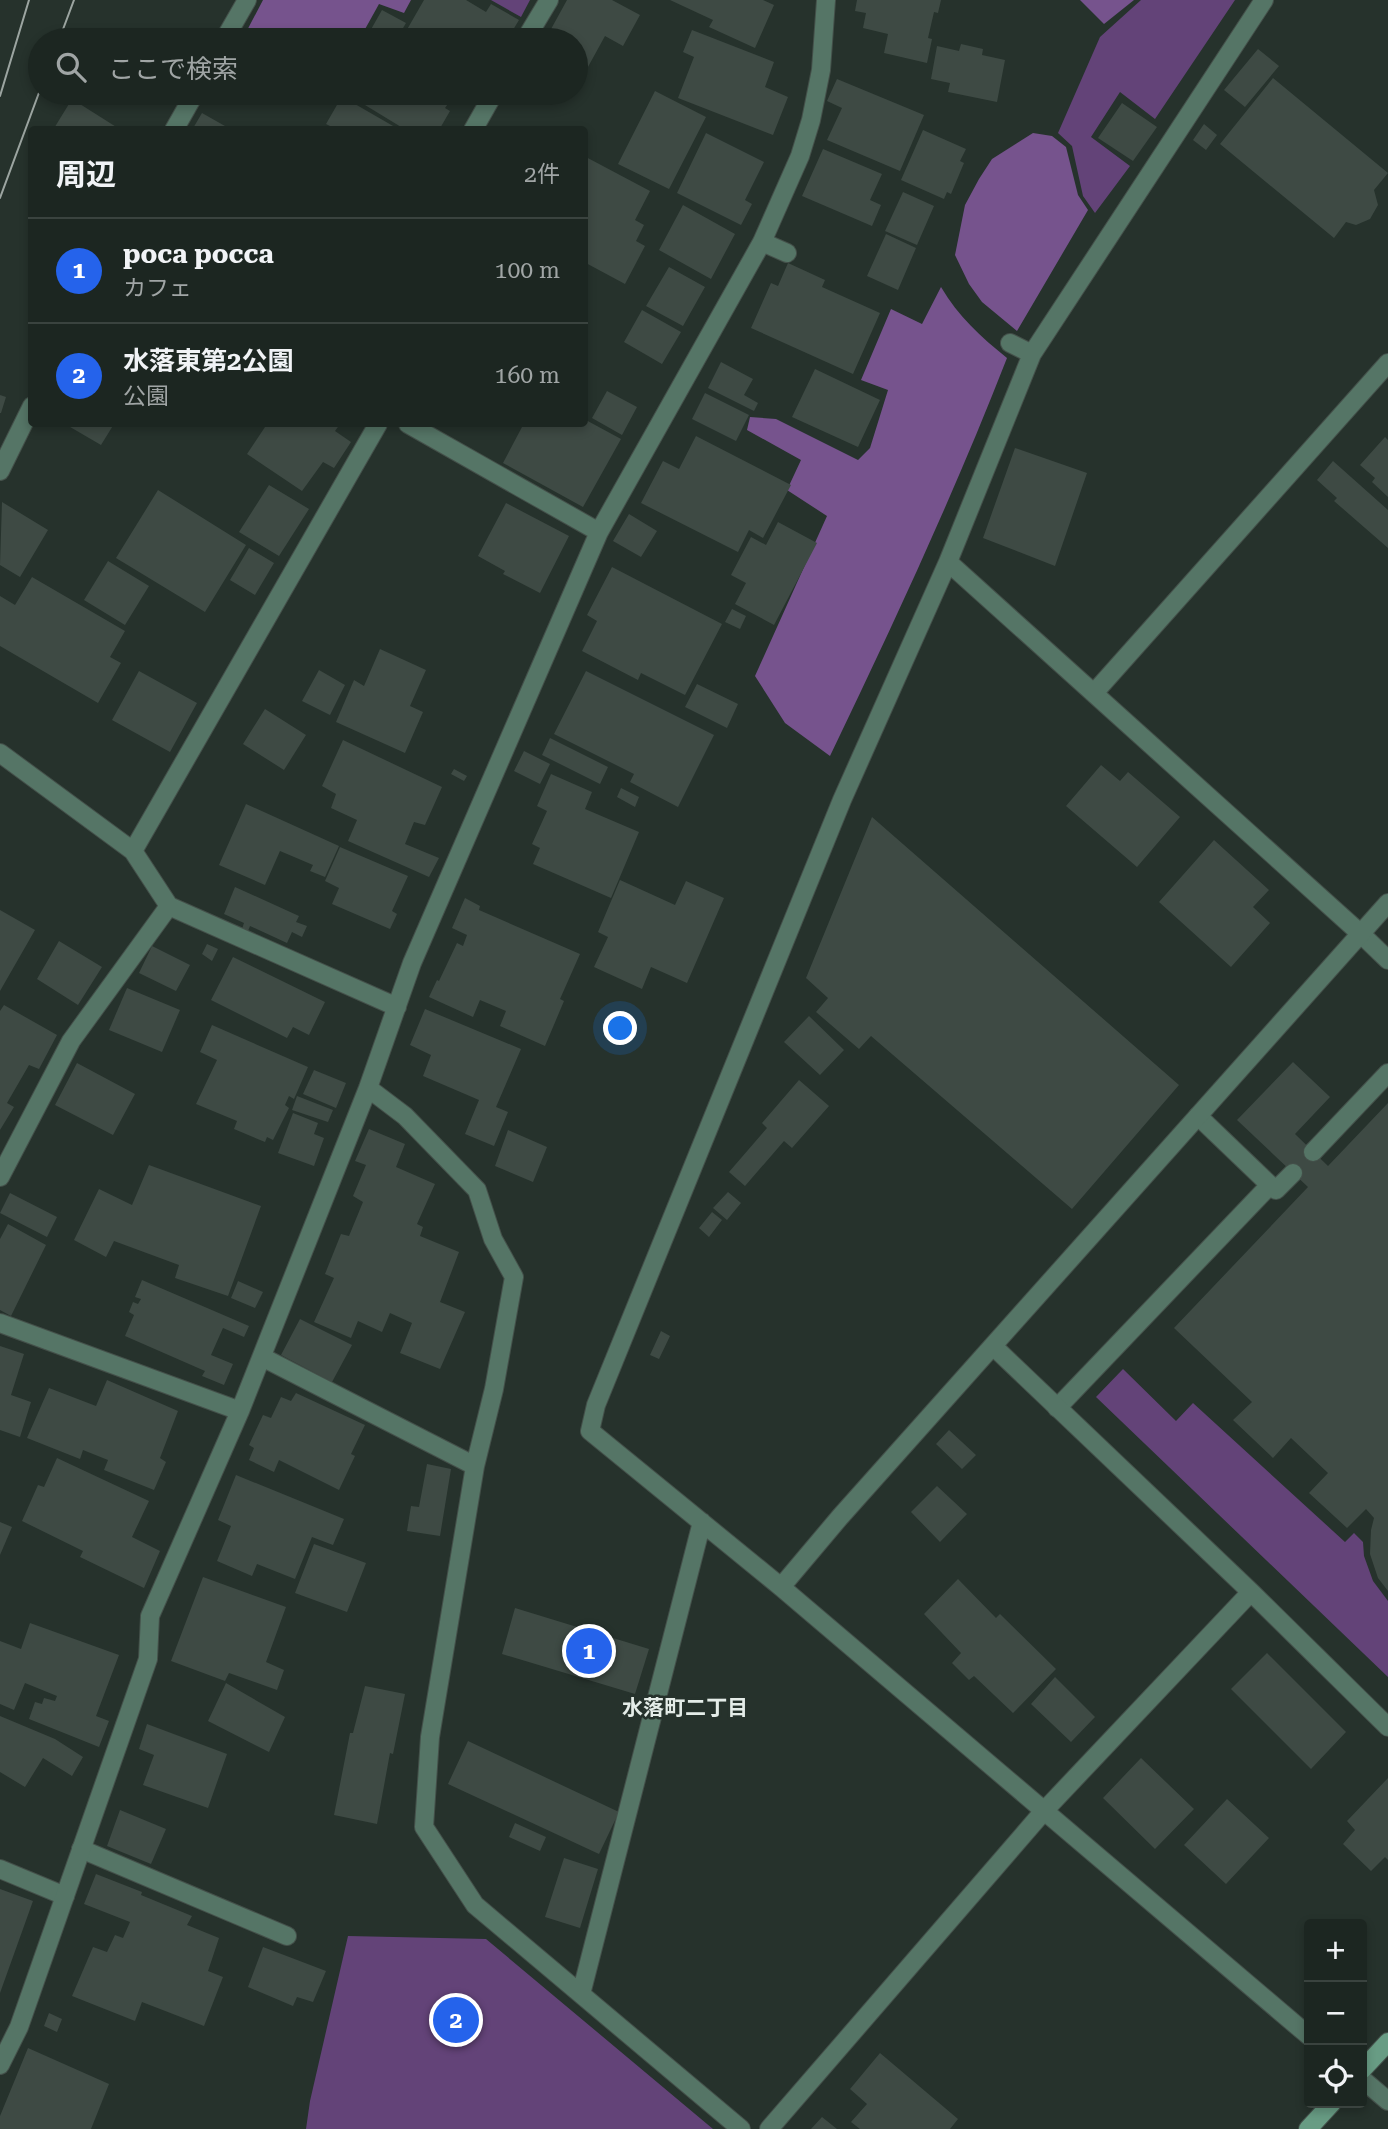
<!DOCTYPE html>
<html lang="ja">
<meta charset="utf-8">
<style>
:root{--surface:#1c2621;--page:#252e2a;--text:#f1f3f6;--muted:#a0a5a5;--line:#3a433f;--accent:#2563eb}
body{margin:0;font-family:"Roboto Serif","Noto Sans JP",serif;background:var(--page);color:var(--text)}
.controls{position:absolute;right:21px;bottom:21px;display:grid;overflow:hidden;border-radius:7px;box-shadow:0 4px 10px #0003}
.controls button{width:63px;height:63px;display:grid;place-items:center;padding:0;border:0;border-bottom:2px solid var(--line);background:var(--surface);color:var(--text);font:35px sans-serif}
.you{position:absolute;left:621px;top:1029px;width:24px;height:24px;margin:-18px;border:5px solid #fff;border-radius:50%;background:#1a73e8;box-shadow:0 0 0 10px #1a73e833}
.badge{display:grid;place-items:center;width:46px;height:46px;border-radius:50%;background:var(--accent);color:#fff;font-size:23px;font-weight:700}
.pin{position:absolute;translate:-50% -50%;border:4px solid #fff;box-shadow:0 2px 7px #0006}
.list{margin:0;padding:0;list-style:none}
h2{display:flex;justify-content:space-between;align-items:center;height:91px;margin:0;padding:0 28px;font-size:30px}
h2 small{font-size:23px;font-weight:400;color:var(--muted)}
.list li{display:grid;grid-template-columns:46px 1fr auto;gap:21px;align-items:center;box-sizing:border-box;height:105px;padding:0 28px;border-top:2px solid var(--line)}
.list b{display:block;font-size:26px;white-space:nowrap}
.list p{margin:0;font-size:23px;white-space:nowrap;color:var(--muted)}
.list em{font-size:23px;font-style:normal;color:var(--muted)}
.icon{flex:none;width:38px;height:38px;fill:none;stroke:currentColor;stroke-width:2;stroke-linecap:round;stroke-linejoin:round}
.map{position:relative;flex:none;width:1388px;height:2129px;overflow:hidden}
.search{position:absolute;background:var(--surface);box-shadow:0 4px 10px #0003;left:28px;top:28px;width:560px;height:77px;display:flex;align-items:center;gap:18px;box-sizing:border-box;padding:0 24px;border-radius:38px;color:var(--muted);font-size:26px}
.panel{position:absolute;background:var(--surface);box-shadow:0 4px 10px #0003;left:28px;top:126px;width:560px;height:301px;border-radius:7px}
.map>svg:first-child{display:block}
</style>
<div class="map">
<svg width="1388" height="2129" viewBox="0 0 1388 2129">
<rect width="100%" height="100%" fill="#26322c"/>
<path fill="#634378" d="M491,0H530L521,17Z
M1141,0H1235L1155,119L1120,92L1091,137L1130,166L1095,213L1083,196L1072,146L1058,133L1100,37Z
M1123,1369L1176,1421L1193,1403L1345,1542L1354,1533L1363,1542L1364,1556L1373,1581L1388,1601V1677L1096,1397Z
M348,1936L486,1939L713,2129H306L310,2101Z"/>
<path fill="#76538d" d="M263,0H411L404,13L379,4L359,40H242Z
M1080,0H1134L1104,24Z
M264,93H320L314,102H276Z
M1033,133L1052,136L1066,147L1078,195L1088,210L1017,331L982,302L969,284L955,255L965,205L979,179L992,159Z
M941,287C958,316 981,337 1007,358C954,494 893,625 830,756L785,723L755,676L827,516L787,490L801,460L747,430L750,417L776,419L858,460L870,448L888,390L861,380L891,309L922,324Z"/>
<path fill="#3e4a44" d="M424,0H466L486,12L491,4L519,20L507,40H401Z
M567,0H612L640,15L623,46L605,36L583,76L576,72V40H545Z
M670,0H763L774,5L755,48L709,27L713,20Z
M857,0H941L938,13L934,12L928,38L932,39L927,63L884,53L888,34L863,28L866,13L855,11Z
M382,10L406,23L396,40H365Z
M692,30L774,62L765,87L788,97L773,135L678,98L694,57L683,52Z
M961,44L983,49L982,55L1005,60L997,102L948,92L950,83L931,79L937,46L959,51Z
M1258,49L1279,66L1245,107L1224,90Z
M1273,78L1388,173L1374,190L1378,205L1370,219L1356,225L1346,222L1334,238L1220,144Z
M837,79L924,115L900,171L827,140L842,108L827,101Z
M655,91L706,117L669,189L618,164Z
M340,93H369L361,105Z
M372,93H446L444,96L450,101L445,108L450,111L439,130H406L365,105Z
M341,98L348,100L400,130H331L332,127L326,124Z
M72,99L121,130H53Z
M1122,103L1157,127L1133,161L1098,138Z
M202,113L232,130H192Z
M1204,124L1217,135L1206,150L1193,140Z
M923,130L966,149L960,161L964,163L951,194L947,192L944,199L901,180Z
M706,133L764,162L745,200L752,204L741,225L677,193Z
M823,149L882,174L870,200L881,205L872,226L802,196Z
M584,156L650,191L635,220L644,225L636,241L645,246L625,284L584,262Z
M903,192L934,206L917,245L885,231Z
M683,205L735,234L711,279L659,250Z
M886,234L916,248L898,290L867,276Z
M788,263L825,280L822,287L880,313L853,374L751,328L771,283L778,286Z
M669,267L705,287L683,326L646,306Z
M642,310L681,332L662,364L624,342Z
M721,362L753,379L744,395L758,403L754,411L708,388Z
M815,369L880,400L858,447L792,417Z
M607,391L637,407L622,435L592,418Z
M705,393L749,415L736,441L692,419Z
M0,395L6,397L1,413H0Z
M584,419L621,439L583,507L503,463L522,427L515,424H584Z
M65,424H114L101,445Z
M267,424H340L335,431L351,442L334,468L323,462L302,491L247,454Z
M696,436L791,485L763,538L749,530L738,552L641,503L663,461L679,469Z
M1385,437L1388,440V497L1372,482L1375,478L1360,465Z
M1015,448L1087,473L1055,566L983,538Z
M1333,461L1388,510V548L1334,501L1337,498L1317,480Z
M269,485L309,509L279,556L239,532Z
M158,490L246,545L205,612L116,558Z
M2,502L48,530L20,577L0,565Z
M506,503L569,536L540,593L503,574L505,571L478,556Z
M629,514L657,531L641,557L613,541Z
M778,522L817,543L774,625L735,604L746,583L731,575L751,537L766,545Z
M249,548L274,563L255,595L230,580Z
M108,561L149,586L125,625L84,600Z
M612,567L722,624L685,695L641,673L638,680L582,651L597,621L587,615Z
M32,577L125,631L110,657L121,663L98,703L0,646V596L15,605Z
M732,609L746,616L740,629L725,622Z
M380,649L426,670L410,706L423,712L405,753L336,722L354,680L364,686Z
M319,670L345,685L330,715L302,701Z
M139,671L197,703L170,752L112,720Z
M586,671L714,735L678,807L630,782L634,774L554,734Z
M697,684L738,704L727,728L685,707Z
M265,709L306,735L284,770L243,744Z
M550,738L608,767L600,784L542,755Z
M343,740L442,787L425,825L414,822L405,844L439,858L429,877L348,841L357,820L331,808L336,794L322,786Z
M524,751L550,764L540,784L514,771Z
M1101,765L1120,781L1128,772L1180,817L1137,867L1066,806Z
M454,769L467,776L464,781L451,774Z
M551,774L592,792L585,809L639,832L611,898L533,864L540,848L532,844L547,811L537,806Z
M621,788L639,797L635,807L617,797Z
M246,804L339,846L325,877L310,871L313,865L280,851L265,885L219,865Z
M872,817L1179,1085L1072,1209L871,1036L859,1049L816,1012L828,998L806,978Z
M1214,840L1269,890L1253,907L1270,923L1231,967L1159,902Z
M340,847L408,876L392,911L397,914L390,929L332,904L339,888L325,881Z
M620,880L675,905L686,881L724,898L687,983L651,967L642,989L594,967L608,937L598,932Z
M235,887L299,916L296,922L307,926L302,937L292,932L287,943L250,926L248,931L242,929L244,923L224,914Z
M465,898L480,906L479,910L580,954L560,999L564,1001L545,1046L500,1026L506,1011L480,1000L473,1017L429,997L437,980L439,981L457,943L463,946L467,935L452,928Z
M0,910L35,930L0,991Z
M59,941L102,967L78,1005L37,979Z
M207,944L218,949L212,961L202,954Z
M152,946L190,965L176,991L139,973Z
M233,957L325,1002L309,1035L293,1027L287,1038L211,1000Z
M127,988L180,1010L162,1052L109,1030Z
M4,1005L57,1035L39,1069L29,1065L7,1103L14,1107L0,1130V1011Z
M425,1009L521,1049L496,1107L508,1112L494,1146L465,1134L479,1100L423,1076L431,1055L410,1045Z
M809,1016L844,1050L820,1075L784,1042Z
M212,1025L308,1067L294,1099L289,1096L285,1105L289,1108L273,1140L267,1137L265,1142L234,1129L237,1121L196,1104L217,1060L200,1052Z
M1293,1062L1330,1097L1295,1134L1328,1166L1388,1103V1591L1378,1578L1370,1554L1371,1530L1374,1518L1366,1509L1347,1528L1309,1493L1328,1473L1291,1438L1273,1458L1233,1420L1252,1402L1174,1328L1308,1187L1237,1120Z
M77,1063L135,1094L113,1135L55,1105Z
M314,1070L346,1083L336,1108L303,1094Z
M799,1080L829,1106L792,1148L784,1141L745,1186L729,1172L767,1128L762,1123Z
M297,1096L333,1110L328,1122L292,1110Z
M293,1113L318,1123L314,1134L324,1138L314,1166L278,1153Z
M369,1129L405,1144L396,1167L435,1184L417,1224L423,1227L420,1236L459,1252L440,1302L465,1312L440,1369L400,1353L412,1323L390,1313L382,1332L358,1321L351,1338L314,1322L334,1278L325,1274L341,1234L349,1236L363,1202L353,1196L366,1165L355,1161Z
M508,1130L547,1147L533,1182L495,1166Z
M149,1165L261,1206L228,1296L175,1278L179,1265L114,1241L106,1257L74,1240L99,1189L132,1205Z
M728,1192L741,1203L727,1220L713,1208Z
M10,1193L57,1217L47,1237L0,1213Z
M712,1212L722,1220L709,1237L699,1228Z
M8,1224L46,1245L11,1316L0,1310V1239Z
M142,1280L249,1326L244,1337L223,1328L211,1355L233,1364L224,1385L202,1376L205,1371L125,1336L134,1315L129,1312L133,1302L138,1304L141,1299L135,1297Z
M238,1281L263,1292L255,1308L231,1298Z
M300,1319L352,1345L332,1382L281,1355Z
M661,1331L670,1336L659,1359L650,1355Z
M0,1346L24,1354L11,1395L31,1402L20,1437L0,1430Z
M107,1380L178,1411L160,1458L166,1462L154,1490L104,1470L108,1460L83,1450L80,1459L27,1438L49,1388L96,1406Z
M296,1393L365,1425L351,1454L355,1456L339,1490L279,1460L274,1472L249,1460L254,1448L249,1445L263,1415L271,1418L281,1397L291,1401Z
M949,1430L976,1455L962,1469L936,1444Z
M57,1458L149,1501L132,1537L160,1551L144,1588L80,1557L83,1551L22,1521L38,1485L44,1487Z
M427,1464L451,1469L440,1536L407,1531L411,1506L419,1507Z
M236,1475L344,1519L333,1545L312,1537L295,1579L257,1564L252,1576L217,1561L231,1526L218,1520Z
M937,1486L967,1514L940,1542L911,1512Z
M0,1522L12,1527L0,1555Z
M314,1544L366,1563L347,1612L295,1593Z
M203,1577L286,1607L266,1662L284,1670L277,1690L229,1673L225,1681L171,1661Z
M958,1579L996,1618L1000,1614L1056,1669L1013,1713L974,1676L969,1680L952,1663L961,1653L924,1614Z
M515,1608L649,1649L635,1694L502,1654Z
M30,1623L119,1655L96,1716L109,1721L99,1747L29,1719L35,1702L42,1704L44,1698L55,1701L57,1696L25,1683L14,1710L0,1704V1641L21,1649Z
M1267,1653L1346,1732L1311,1769L1231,1689Z
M1055,1677L1095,1717L1071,1742L1031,1704Z
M226,1683L285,1717L269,1752L208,1721Z
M365,1686L405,1694L393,1754L390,1753L377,1824L334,1815L350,1733H353Z
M0,1716L55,1739L83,1757L72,1776L43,1758L25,1787L0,1772Z
M147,1724L227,1754L208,1808L143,1785L154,1755L139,1749Z
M468,1741L619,1812L599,1854L448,1784Z
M1141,1758L1194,1809L1155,1849L1103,1798Z
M1388,1778V1860L1385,1857L1371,1871L1343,1844L1355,1830L1347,1821Z
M1227,1799L1269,1838L1226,1884L1184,1845Z
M120,1810L166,1829L151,1864L107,1846Z
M515,1823L546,1837L540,1851L509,1837Z
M564,1858L598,1869L580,1928L545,1917Z
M96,1874L142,1892L141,1895L192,1916L187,1925L219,1938L208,1971L223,1977L204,2026L142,2002L135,2021L72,1996L93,1947L107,1952L115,1935L123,1938L130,1922L84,1904Z
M0,1889L33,1901L0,1993Z
M263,1947L326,1971L313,2002L297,1997L293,2006L248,1987Z
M49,2013L62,2019L57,2032L44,2026Z
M28,2048L109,2084L91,2129H0V2116Z
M880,2053L958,2119L950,2129H860L851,2122L867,2104L850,2089Z
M822,2117L837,2129H811Z"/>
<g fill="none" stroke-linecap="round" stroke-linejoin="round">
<defs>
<path id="lane" d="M1361,934L1388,960
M1313,1152L1388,1073
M1270,1185L1276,1190L1293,1173
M1057,1408L1270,1185L1198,1116
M81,1849L287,1936
M0,1869L65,1896"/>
<path id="street" d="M1264,0L1032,354L948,562L842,800L596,1405L590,1431L781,1587L1309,2036
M224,40L247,0
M525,40L549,0
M174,130L195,93
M473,130L494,93
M762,242L787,253
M1010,343L1032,354
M408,424L599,532
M0,471L32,406
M948,562L1361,934
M1094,693L1388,363
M0,753L133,851
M169,906L397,1007
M368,1088L405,1116L477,1190L493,1239L514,1277L494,1389L475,1466L430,1737L424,1827L475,1905L741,2129
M0,1177L71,1041L169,906L133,851L378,424
M0,1323L240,1411
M994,1347L1251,1592L1388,1727
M262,1357L475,1466
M781,1587L840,1517L1388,903
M581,1994L702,1522
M0,2065L19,2027L148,1659L150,1616L240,1411L368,1088L412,963L599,532L762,242L800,156L811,120L821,70L826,0
M1362,2079L1388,2101
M769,2129L1043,1812L1251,1592"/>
<path id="secondary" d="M1362,2070L1388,2042
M1308,2129L1332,2103"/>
</defs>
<use href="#lane" stroke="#44504a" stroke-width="20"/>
<use href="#street" stroke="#44504a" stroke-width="20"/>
<use href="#secondary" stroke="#44504a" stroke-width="20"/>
<use href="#lane" stroke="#557566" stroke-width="18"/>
<use href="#street" stroke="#557566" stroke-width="18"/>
<use href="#secondary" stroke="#689c84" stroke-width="18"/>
<path stroke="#9ca5a1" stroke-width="2" d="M59,40L74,0
M0,96L29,0
M0,198L40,90"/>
</g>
<g text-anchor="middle" stroke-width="5" stroke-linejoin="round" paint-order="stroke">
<g font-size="21" font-weight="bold" fill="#e4ece8" stroke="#26322c">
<text x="685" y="1715">水落町二丁目</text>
</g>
</g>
</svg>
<div class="controls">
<button>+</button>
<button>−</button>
<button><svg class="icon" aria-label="locate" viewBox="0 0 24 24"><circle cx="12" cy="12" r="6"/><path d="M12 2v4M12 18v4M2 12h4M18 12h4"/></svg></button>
</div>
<div class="you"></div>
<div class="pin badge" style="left:589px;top:1651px">1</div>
<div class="pin badge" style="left:456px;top:2020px">2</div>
<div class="search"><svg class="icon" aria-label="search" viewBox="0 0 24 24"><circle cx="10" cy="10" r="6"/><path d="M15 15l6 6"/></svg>ここで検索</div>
<section class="panel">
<h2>周辺<small>2件</small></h2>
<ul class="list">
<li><span class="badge">1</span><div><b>poca pocca</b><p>カフェ</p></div><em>100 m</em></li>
<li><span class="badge">2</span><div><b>水落東第2公園</b><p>公園</p></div><em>160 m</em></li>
</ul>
</section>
</div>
